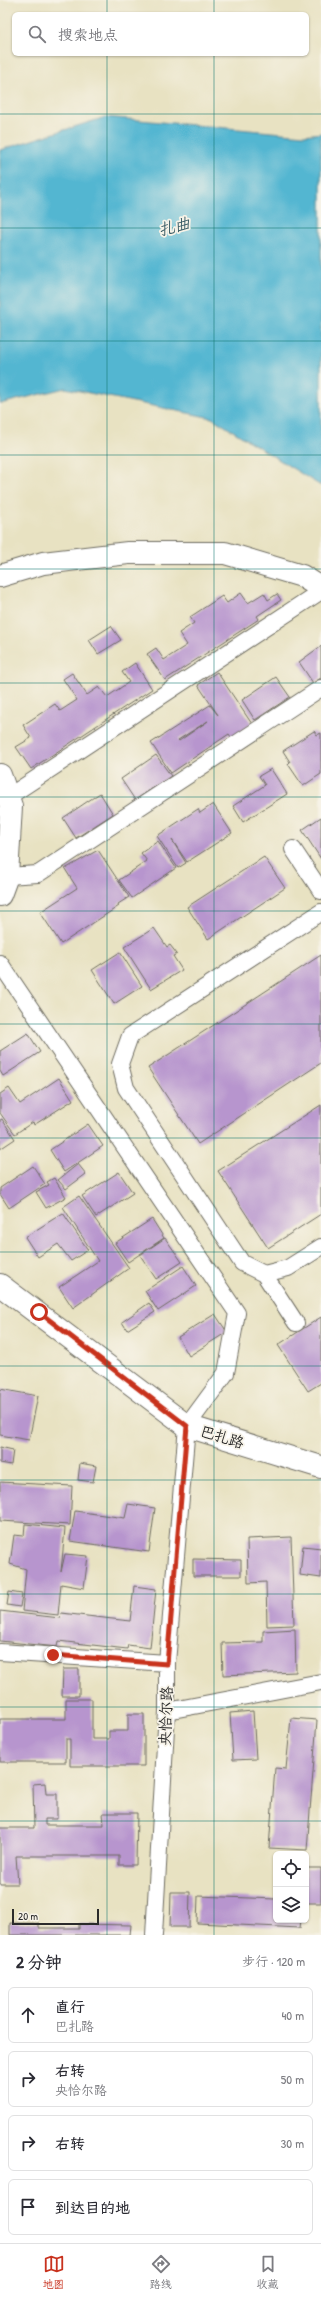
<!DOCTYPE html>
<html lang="zh">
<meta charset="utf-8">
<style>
:root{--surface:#fff;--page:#f2f2f3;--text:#2b2b33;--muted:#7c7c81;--line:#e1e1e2;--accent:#c8321e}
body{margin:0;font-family:"Patrick Hand","LXGW WenKai TC",sans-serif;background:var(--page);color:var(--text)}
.controls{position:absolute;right:12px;bottom:12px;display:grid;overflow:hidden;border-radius:6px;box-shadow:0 1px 3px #0004}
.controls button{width:36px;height:36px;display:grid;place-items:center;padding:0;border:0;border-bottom:1px solid var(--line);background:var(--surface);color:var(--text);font:20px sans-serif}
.scale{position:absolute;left:12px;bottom:10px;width:87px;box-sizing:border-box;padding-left:4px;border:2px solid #2b2b2b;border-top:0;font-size:11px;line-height:14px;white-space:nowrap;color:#2b2b2b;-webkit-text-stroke:3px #f7f3e8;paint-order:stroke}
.stop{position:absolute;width:12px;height:12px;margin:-9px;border:3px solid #c8321e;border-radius:50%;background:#fff}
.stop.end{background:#c8321e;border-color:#fff;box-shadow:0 1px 4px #0008}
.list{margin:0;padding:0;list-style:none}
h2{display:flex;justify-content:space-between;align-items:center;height:52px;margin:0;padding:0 16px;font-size:17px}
h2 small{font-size:13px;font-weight:400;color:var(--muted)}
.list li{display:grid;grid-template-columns:26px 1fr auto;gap:12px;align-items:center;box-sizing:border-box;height:56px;margin:0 8px 8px;padding:0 8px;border:1px solid var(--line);border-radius:6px}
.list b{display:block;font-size:15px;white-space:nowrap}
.list p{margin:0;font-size:13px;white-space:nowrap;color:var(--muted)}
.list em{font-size:13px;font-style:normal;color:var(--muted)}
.icon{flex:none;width:22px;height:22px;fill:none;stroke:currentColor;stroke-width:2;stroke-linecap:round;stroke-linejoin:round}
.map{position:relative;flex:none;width:321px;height:1935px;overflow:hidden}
.search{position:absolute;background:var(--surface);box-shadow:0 1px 3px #0004;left:12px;right:12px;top:12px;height:44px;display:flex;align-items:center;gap:10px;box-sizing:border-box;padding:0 14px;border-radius:6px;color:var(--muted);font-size:15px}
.sheet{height:308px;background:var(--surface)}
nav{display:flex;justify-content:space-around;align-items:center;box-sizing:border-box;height:56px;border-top:1px solid var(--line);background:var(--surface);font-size:11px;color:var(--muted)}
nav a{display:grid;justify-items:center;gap:2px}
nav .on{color:var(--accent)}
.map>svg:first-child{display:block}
</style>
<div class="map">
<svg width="321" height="1935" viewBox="0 0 321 1935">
<rect width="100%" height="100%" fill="#f7f3e8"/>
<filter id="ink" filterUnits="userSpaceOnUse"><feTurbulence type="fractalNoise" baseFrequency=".025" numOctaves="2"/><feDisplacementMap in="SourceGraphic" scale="8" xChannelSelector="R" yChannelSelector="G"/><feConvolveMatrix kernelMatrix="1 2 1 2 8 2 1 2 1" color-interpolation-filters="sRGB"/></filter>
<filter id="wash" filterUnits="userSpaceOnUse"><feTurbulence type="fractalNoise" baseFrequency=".012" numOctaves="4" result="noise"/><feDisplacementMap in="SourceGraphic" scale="16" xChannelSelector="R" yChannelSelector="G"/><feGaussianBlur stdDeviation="0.9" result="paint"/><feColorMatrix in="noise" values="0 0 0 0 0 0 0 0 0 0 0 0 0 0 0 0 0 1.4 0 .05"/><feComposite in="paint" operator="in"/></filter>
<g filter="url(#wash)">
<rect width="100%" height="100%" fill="#e8e2c2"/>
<path fill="#52b6d1" stroke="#3e707e" d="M106,117L304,135L321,133V486L212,418L65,388L0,404V150Z"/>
<g id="blocks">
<path fill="#b795ce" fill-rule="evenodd" d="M241,593L248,603L264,593L268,600L277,594L281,600L257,616L259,619L165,680L147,654L156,648L164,660L187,645L179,633L194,623L190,617L222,596L227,603Z
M111,626L121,640L98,654L89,640Z
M321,646V678L313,683L299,662Z
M135,663L152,689L31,769L16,747L31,738L23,725L55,704L60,711L77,700L63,679L72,673L87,695L99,687L107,697L129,682L122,672Z
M217,672L252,724L232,738L229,734L171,773L151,743L210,705L218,715L198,685ZM208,721L179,741L178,740Z
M276,677L290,697L255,720L242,700Z
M314,731L317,735L321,733V774L303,786L288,764L290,762L283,751Z
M156,755L171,776L135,800L121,779Z
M271,769L287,794L243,822L233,806L265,785L259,776Z
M100,793L113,814L76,838L63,818Z
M213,804L232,833L187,862L172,840L186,863L178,868L157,836L198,809L200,813Z
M321,817V859L302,830Z
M158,841L176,868L132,898L119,880L147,861L141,853Z
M98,850L129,897L118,904L119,906L61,944L40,912L77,888L65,869Z
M264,857L285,888L208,939L187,907Z
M154,928L167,947L170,945L177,954L173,956L182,970L151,989L124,947Z
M120,952L142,986L114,1004L92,970Z
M321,955V1063L198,1144L148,1068Z
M28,1033L40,1052L3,1076L0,1071V1051Z
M59,1078L73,1100L34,1125L33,1122L15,1134L0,1113V1094L9,1088L20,1104Z
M321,1105V1214L268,1248L218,1171Z
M2,1119L15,1139L0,1149V1120Z
M88,1124L103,1146L64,1172L50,1150Z
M78,1164L86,1174L66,1189L58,1180Z
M33,1166L45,1184L9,1208L0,1194V1188Z
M119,1172L133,1193L96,1217L82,1196Z
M54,1178L66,1197L46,1208L36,1192L49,1185L47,1182Z
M79,1196L129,1268L73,1308L59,1287L98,1261L63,1207Z
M63,1213L88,1250L71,1261L58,1244L38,1257L25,1237Z
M152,1219L164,1238L128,1262L115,1243Z
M165,1238L182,1262L156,1279L140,1255Z
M183,1266L196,1286L158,1311L145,1291Z
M149,1303L155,1312L127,1330L122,1322Z
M215,1314L227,1332L189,1356L178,1337Z
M321,1317V1383L308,1391L278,1345Z
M0,1389L38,1396L29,1440L0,1435Z
M0,1447L13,1450L11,1465L0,1463Z
M80,1463L96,1466L93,1482L78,1480Z
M0,1482L72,1486L70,1525L0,1521Z
M128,1504L155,1508L149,1552L70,1541L75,1511L125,1518Z
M25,1524L65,1528L61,1572L65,1554L88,1556L84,1588L61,1584L58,1615L22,1611L26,1569L10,1564L14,1535L24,1536Z
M291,1537L294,1625L267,1626L266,1582L248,1583L247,1539Z
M303,1546L321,1548V1578L300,1575Z
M193,1559L241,1560V1576H193Z
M134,1586L156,1589L150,1648L128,1645L127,1649L58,1641L57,1647L0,1641V1611L60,1618L61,1613L130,1621Z
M9,1592L22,1594L20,1607L7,1605Z
M295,1629L296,1672L223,1675L222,1643L263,1642V1631Z
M63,1669H79V1696H62Z
M66,1699H92V1739H109V1731H128V1714H144V1766H70V1739H66V1762H0V1719H66Z
M253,1711L256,1759L233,1760L230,1713Z
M291,1718L317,1720L307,1850L269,1848L275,1768L286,1769Z
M45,1783L46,1794H57V1819H45V1825H104L103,1813H137L136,1865H119V1856H16L18,1884H0V1828H34L33,1784Z
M306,1868H321V1903H306Z
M171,1892H190L189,1927H170Z
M198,1896L276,1899V1920H301L300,1928L197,1923Z
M10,1923H39V1928H79V1924L131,1925L130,1935H10Z"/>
</g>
</g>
<g filter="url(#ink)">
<use href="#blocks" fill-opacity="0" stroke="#6d6b60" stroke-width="1"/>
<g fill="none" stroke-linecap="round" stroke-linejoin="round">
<defs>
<path id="lane" d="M8,797L321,591
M293,849L321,891
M7,876L38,874L321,688
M321,912L130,1036L120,1064L126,1088L242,1263L264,1274L288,1268L321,1247
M0,963L237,1313L226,1373L187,1426L167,1663V1711L154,1935
M264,1274L296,1323
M0,1652L167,1663
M167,1711L321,1682"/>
<path id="secondary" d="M0,576L43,563L128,553H225L302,576L321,588
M0,775L11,806L7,876L0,895
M0,1285L187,1426L321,1467"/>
</defs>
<use href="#lane" stroke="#6d6b60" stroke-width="18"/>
<use href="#secondary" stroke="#6d6b60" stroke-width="24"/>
<use href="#lane" stroke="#fff" stroke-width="16"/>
<use href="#secondary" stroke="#fff" stroke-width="22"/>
</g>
</g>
<g fill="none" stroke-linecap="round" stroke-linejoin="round" filter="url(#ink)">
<path stroke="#c8321e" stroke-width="5" d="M39,1312L187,1426L167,1664L53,1655"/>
</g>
<path fill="none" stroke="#0f766e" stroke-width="1" stroke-opacity="0.55" d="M107,0V14M214,0V14M107,54V1935M214,54V1935M0,114H321M0,228H321M0,341H321M0,455H321M0,569H321M0,683H321M0,797H321M0,911H321M0,1024H321M0,1138H321M0,1252H321M0,1366H321M0,1480H321M0,1594H321M0,1707H321M0,1821H321"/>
<g text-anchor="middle" stroke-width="3.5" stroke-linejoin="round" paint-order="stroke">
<g font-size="15" fill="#2b2b2b" stroke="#f7f3e8">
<text transform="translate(222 1437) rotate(17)" y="5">巴扎路</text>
<text transform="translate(166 1716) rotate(-88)" y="5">央恰尔路</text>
</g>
<g font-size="16" font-style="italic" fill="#395c65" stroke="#f7f3e8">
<text transform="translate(174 226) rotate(-14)" y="6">扎曲</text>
</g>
</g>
</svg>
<div class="controls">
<button><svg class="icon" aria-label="locate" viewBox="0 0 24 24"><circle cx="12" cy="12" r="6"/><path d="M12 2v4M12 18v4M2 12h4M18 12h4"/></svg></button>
<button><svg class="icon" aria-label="layers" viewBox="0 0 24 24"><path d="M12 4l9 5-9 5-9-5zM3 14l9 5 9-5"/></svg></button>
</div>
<div class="scale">20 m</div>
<div class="stop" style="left:39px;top:1312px"></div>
<div class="stop end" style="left:53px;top:1655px"></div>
<div class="search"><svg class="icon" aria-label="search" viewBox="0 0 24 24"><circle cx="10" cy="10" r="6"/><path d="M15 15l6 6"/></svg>搜索地点</div>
</div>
<section class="sheet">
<h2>2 分钟<small>步行 · 120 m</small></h2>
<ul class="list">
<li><svg class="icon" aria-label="ahead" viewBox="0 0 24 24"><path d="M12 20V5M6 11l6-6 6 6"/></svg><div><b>直行</b><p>巴扎路</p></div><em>40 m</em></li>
<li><svg class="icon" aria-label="right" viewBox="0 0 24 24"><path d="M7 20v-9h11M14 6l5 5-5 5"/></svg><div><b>右转</b><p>央恰尔路</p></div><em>50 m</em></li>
<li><svg class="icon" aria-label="right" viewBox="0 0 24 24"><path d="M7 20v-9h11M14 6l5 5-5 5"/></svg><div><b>右转</b></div><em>30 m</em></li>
<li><svg class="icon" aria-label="arrive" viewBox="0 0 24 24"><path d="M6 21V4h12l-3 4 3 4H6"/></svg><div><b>到达目的地</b></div></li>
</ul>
</section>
<nav>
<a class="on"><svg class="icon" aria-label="map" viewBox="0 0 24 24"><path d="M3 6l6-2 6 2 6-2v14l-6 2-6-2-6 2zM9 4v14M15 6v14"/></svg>地图</a>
<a><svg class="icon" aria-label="directions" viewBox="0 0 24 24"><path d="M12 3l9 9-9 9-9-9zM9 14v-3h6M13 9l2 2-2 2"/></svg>路线</a>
<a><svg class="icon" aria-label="saved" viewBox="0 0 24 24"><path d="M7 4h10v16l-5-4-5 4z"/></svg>收藏</a>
</nav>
